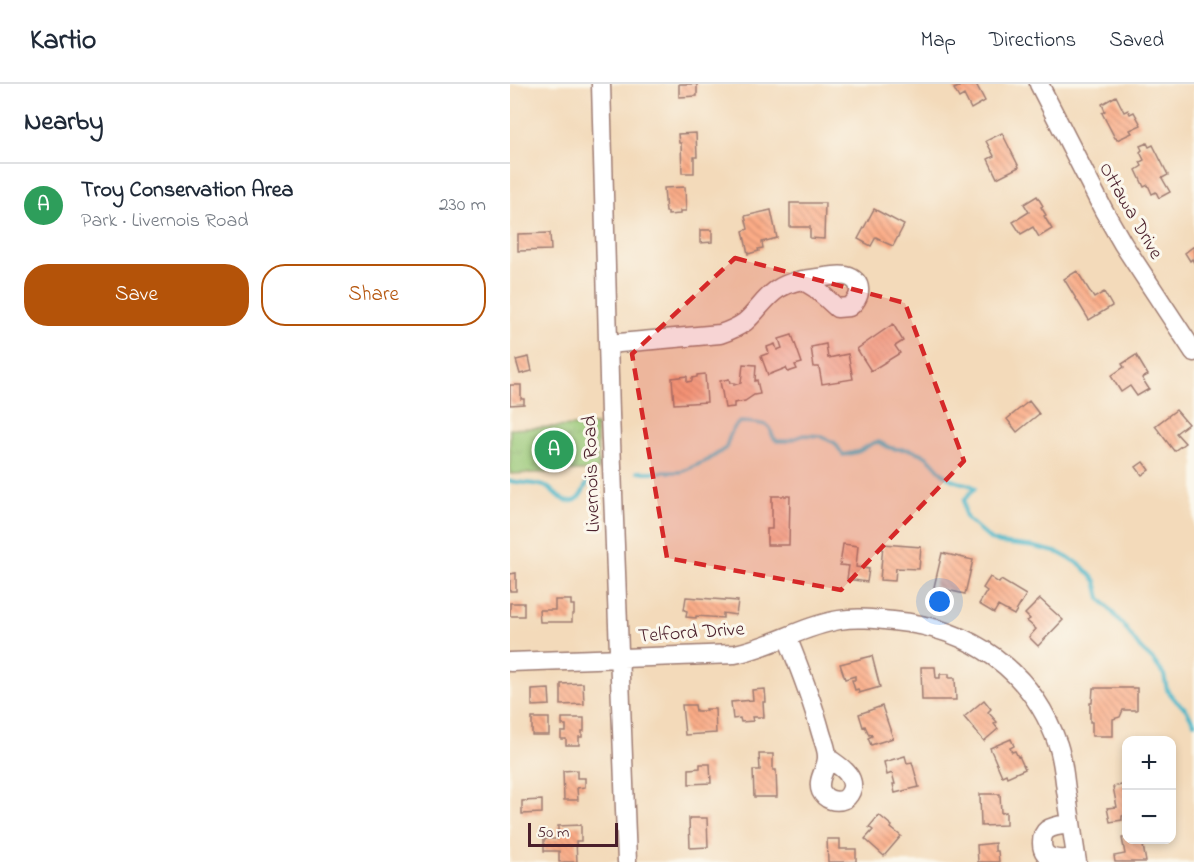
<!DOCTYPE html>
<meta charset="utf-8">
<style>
:root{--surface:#fff;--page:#f2f2f3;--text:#1f2937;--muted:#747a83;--line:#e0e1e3;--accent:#b45309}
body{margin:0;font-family:"Indie Flower",sans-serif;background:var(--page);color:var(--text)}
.controls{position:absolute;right:18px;bottom:18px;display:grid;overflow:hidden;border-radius:12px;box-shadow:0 3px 9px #0003}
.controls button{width:54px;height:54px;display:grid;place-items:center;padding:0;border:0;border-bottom:2px solid var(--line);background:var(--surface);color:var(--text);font:30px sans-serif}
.scale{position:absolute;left:18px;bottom:15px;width:90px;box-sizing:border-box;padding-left:6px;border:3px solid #4a1f2b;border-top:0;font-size:16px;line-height:21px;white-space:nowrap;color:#4a1f2b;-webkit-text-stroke:4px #fbf7ec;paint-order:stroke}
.you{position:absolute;left:430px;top:518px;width:21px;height:21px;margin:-15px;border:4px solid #fff;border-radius:50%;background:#1a73e8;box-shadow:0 0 0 9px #1a73e833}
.badge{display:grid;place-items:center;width:39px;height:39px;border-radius:50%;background:var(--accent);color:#fff;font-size:20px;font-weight:700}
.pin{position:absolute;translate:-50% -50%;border:3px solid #fff;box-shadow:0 2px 6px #0006}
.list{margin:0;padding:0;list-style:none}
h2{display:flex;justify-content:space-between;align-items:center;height:78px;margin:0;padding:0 24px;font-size:26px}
h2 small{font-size:20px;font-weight:400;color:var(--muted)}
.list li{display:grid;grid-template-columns:39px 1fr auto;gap:18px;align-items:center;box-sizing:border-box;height:84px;padding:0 24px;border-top:2px solid var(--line)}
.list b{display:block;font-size:22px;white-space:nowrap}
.list p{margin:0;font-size:20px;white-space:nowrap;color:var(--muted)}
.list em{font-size:20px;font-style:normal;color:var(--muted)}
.actions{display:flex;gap:12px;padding:18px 24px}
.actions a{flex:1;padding:14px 0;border:2px solid var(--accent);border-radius:24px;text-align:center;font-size:21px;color:var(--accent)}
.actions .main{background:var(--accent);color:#fff}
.map{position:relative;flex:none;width:684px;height:778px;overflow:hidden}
header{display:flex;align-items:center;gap:36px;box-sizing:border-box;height:84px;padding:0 30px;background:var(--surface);border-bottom:2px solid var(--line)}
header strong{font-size:28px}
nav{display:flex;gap:33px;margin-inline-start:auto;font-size:21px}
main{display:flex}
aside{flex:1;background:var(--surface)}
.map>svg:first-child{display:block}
</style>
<header>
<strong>Kartio</strong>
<nav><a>Map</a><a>Directions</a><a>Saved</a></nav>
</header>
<main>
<aside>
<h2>Nearby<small></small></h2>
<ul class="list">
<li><span class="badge" style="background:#2e9e5b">A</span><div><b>Troy Conservation Area</b><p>Park · Livernois Road</p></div><em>230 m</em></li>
</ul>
<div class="actions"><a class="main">Save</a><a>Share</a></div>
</aside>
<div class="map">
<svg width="684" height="778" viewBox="0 0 684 778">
<defs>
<pattern id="park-tufts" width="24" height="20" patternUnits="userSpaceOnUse" patternTransform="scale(1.5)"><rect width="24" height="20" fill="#99c877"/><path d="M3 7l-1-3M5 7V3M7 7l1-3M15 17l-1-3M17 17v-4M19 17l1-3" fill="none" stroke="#85ab67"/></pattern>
<pattern id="building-back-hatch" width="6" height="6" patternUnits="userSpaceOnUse" patternTransform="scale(1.5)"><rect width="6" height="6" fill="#fbac86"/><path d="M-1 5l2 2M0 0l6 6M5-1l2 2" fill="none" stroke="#cd8b6e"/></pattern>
</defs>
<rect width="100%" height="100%" fill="#fbf7ec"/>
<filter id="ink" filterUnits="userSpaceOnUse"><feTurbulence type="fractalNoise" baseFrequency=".0167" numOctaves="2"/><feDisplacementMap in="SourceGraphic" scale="12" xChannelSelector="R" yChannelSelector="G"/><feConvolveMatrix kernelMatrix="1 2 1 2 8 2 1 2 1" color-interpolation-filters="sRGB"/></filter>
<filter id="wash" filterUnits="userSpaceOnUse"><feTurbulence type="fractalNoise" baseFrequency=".008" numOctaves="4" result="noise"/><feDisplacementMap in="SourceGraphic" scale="24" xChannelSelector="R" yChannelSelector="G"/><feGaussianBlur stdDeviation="1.35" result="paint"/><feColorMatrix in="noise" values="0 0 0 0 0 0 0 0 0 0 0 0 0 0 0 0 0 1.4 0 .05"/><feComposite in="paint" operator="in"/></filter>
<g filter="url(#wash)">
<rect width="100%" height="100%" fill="#f3daba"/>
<path fill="url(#park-tufts)" stroke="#727451" stroke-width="1.5" d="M86,341L89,386L0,390V345Z"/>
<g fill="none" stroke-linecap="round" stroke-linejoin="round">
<path stroke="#49b5c7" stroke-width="4" d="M128,388H171L198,376L216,364C219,354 221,344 230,338C237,338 257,339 260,344C263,351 260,351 267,357H277L294,351L310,352L325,359L333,371C338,370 343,369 347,368C354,366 361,358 368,358C373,359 376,363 381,364C388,366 396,364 404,367C422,372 424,383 436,392C447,401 459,398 465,404L454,416L455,430L457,435L481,456L490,459L525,463L549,469L571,481L586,497L590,514L614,542L630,564L643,576L654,591L657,606L667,618L675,624L684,639
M0,397C10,399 30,399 37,403C45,408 54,422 66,416C74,411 74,399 82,394"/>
</g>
<g id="blocks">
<path fill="url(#building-back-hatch)" d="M169,0H187V12L169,13Z
M447,0H466L475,17L461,25L454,11L449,14L444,5L449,3Z
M606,12L614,28L618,26L620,30L624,28L631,41L620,46L622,49L607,56L606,54H605L592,29L595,27L592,20Z
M186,49L187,73H184V89H172L171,59H169L168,50Z
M492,49L509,83L487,94L478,75L484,72L476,57Z
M637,59L639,63L643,61L658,91L652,94L660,108L649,114L646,108L642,110L638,101L634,103L626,86L632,82L630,78L634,76L630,68L632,66L630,62Z
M175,103L176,127H170V130L158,131V128H156L154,104Z
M527,112L533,122L531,123L536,131L534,132L542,145L529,153L523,143L511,150L503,138L519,128L514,120Z
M280,119H315L314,155L300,154V143H280Z
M364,125L394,141L383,162L369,156L370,155L366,153L361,162L348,155Z
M261,126L267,154L252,158L253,164L248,165L249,167L238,170L233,147L238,145L235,132Z
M190,146H202V158L190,159Z
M40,149L41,166L8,167V150Z
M684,162V179L682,175L680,177L675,169Z
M567,187L584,214L594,208L602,222L579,236L554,195Z
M383,240L393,257L385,262L390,269L361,287L347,265Z
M282,251L292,279L285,281L287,285L278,288L276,284L258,291L251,272L259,269L257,263L265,260L267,266L272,264L269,255Z
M316,260L318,274L338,270L343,295L312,300L309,283H304L301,263Z
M626,271L638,291L632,294L639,305L627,312L620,302L611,308L601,292L614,283L612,280Z
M19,273L22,287L10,290L6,276Z
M233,280L246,281L245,297L247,296L250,310L244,311L235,317L224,319V323L215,324L210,297L219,295L220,299H224V301L231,299Z
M195,290L197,318L164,320L162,294L177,292V298L182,297V294L187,293V291Z
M0,301H11V315H14V320L0,321Z
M519,317L529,330L507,348L497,335Z
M666,326L678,340L666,349L675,359L664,367L645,342Z
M633,378L639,386L632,391L626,383Z
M262,412H280L279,461H257V445H262Z
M333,460L348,462L346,483L359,485L357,498L337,495L339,482L330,481Z
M373,460L411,463L409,485L386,484L385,497L370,496Z
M432,469L463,476L455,510L424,503Z
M6,489V507H0V490Z
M480,493L489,499L491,496L516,511L504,531L488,522L484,529L469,520L477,507L473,504Z
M176,513L228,517L226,531L213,529V534L186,532V534L176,533L177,527L174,526Z
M530,515L553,536L528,562L519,553L526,545L517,537L520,535L515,530Z
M45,516H61V521H64V530H62V538H30L29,526H45Z
M0,519H14V532H0Z
M362,572L370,603L349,609L348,605L345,606L342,596H345V592L335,595L330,580Z
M411,583H425L426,594H430V590H439V594H445L446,616H412Z
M73,599L74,620L51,621V600Z
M583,604H627V626H613L610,633L603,635V652H582V638H580V619H582Z
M39,605L40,621L22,622V606Z
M255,605L256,618H253L254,633H242L243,637L231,638L230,634L223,635L221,618L243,616L242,606Z
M474,616L481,625L478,628L487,638L484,640L488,645L474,657L454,633Z
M172,621H185L186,627H196L195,625H205L206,649L175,651Z
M372,622L383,654L361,661L358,654L362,652L361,650L359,651L355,642L353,643L349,630Z
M22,634H39V651H22Z
M52,634H74V647H72V653H69V661H56V655H51V648H56V641H52Z
M501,655L504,662L500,664L502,668L505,667L508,673L509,672L515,685L497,693L496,690L492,692L480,664Z
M249,670H263V686H266L267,713H244L243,686H250Z
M395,672L397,679L402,678L409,703L385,709L383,700H385L382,689L377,691L374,678Z
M190,680H200L201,699L179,700V685L190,684Z
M67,686V694H75V703L67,704L68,716H54L53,687Z
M616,700V731L612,732V736L600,738L597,724L607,723L603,703Z
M470,710H490L491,729L496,728V741L471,742Z
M32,716V729L12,730V717Z
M369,731L382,742L381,744L391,752L374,772L355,755L363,746L359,743Z
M179,734H197L198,763L180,764Z
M71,741V757H66L67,778H49V767H34V755H48V742Z
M616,753V756H632L636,778H605L604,772L615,770L612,754Z
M317,755H330V765H346V778H318Z
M485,759V767H488L489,778H468L467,761Z"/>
</g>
</g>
<g filter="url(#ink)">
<use href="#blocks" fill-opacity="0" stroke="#9e7c72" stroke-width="1.5"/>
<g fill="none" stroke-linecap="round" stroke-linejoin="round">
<defs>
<path id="minor" d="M91,0L100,330L117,778
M529,0L594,127L613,160L684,268
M98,260L210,250C219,247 228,243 235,238C247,228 255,213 268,205C280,197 294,196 308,194C317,193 327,190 336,192C354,196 352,214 339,223L327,224L305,204L292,196
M277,553C290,585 302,616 311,649C313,656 317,665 317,672C318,684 306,695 311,707C315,716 326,719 335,715C339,712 341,708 342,704C344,689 327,681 317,673
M0,578L225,570C261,563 293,542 329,536C347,533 365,535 383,537C461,544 522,586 548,661C553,676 554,691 556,706C560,730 563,754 567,778
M561,740C554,741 544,741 537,746C533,749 532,754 532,759C532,778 553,776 566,774"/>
</defs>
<use href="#minor" stroke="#9e7c72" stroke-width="21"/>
<use href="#minor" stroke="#fff" stroke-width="18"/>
</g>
</g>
<path fill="#d62828" fill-opacity="0.2" stroke="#d62828" stroke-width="4.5" stroke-dasharray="12 8" stroke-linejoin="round" d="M225,174L395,219L454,377L331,506L157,474L122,270Z"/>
<g text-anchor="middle" stroke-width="6" stroke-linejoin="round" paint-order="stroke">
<g font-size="20" fill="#4a1f2b" stroke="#fbf7ec">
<text transform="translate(622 126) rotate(60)" y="7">Ottawa Drive</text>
<text transform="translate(80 390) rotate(-92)" y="7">Livernois Road</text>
<text transform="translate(181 547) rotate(-4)" y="7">Telford Drive</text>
</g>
</g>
</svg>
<div class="controls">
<button>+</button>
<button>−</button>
</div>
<div class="scale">50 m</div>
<div class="you"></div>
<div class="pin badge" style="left:44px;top:366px;background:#2e9e5b">A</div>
</div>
</main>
